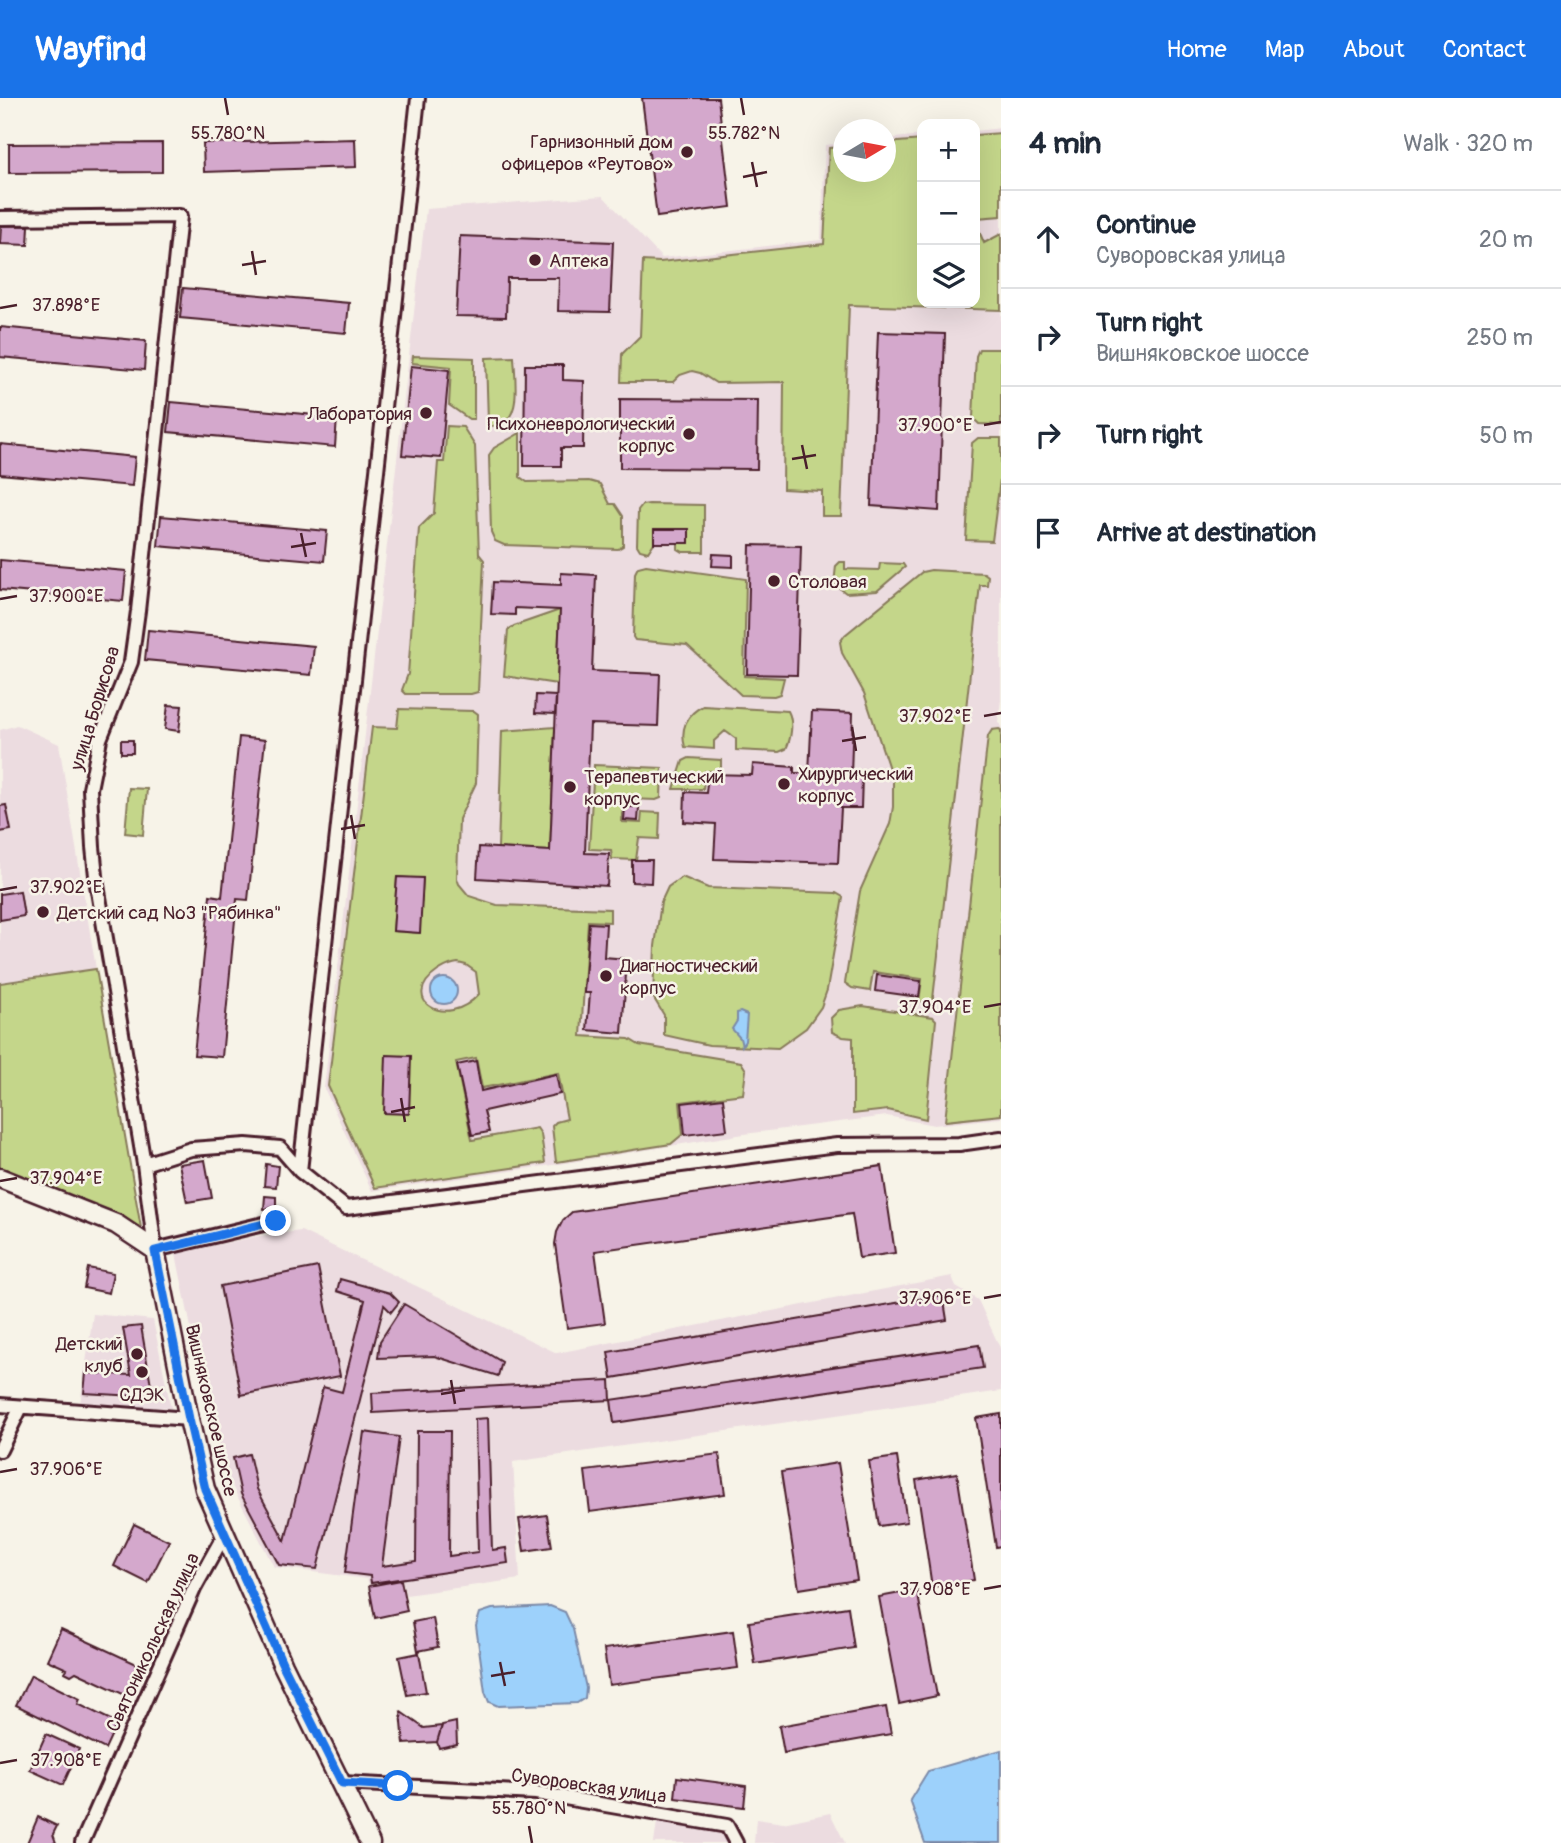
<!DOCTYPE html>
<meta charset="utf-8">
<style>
:root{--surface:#fff;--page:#f2f2f3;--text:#1f2937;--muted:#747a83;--line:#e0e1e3;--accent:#1a73e8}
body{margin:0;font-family:Pangolin,sans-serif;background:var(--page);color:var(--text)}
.controls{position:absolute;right:21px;top:21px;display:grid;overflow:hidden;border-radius:14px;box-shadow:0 7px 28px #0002}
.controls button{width:63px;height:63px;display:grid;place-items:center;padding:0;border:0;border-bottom:2px solid var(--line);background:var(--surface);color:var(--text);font:35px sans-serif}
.compass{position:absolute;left:833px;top:21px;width:63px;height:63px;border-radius:50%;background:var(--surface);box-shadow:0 7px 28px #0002;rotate:80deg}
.stop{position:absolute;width:21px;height:21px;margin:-16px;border:5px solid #1a73e8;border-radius:50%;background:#fff}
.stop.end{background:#1a73e8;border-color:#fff;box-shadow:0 2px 7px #0008}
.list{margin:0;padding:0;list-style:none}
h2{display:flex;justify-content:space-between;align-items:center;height:91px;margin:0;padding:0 28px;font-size:30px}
h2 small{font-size:23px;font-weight:400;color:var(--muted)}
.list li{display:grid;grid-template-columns:46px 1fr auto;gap:21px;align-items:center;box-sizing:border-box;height:98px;padding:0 28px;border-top:2px solid var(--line)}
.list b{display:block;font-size:26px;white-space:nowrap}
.list p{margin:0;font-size:23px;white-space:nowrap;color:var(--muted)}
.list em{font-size:23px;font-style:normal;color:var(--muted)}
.icon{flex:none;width:38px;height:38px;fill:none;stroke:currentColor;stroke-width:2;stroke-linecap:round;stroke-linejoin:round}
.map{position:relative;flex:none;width:1001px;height:1745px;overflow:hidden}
header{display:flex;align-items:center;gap:42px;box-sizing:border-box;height:98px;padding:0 35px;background:var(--accent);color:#fff}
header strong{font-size:33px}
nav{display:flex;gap:38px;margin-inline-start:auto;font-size:24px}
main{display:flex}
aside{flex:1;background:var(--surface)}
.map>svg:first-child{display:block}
</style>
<header>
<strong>Wayfind</strong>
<nav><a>Home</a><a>Map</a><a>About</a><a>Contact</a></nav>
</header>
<main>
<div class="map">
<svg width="1001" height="1745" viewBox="0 0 1001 1745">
<rect width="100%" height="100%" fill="#f7f3e8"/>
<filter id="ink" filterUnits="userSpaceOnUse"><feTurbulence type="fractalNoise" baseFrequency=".0143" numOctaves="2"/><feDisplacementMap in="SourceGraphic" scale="14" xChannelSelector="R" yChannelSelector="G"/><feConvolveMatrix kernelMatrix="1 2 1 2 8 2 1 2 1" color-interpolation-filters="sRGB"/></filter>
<g filter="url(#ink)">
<path fill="#ecdce0" d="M1001,30V602L998,625L1001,627V1020L934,1027L887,1018L744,1036L553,1067L372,1093L324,990L426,111L603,98L662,160L821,142L825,47L843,45L844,74H886V41L922,37V205H975V33Z
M17,627L59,646L96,871L0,885V632Z
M301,1133L557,1255L952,1178L956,1189L978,1202L1001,1252V1293L513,1364L520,1481L406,1497L402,1481L369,1487L367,1481L274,1469L231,1386L209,1318L176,1156L258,1138Z
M93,1216L153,1222L171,1310L80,1306Z
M830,1715L845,1745H754L756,1721L783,1725Z
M657,1724L721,1734L726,1745H654Z"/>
<path fill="#c4d68a" stroke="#877a5a" stroke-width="2" fill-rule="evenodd" d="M1001,35V118L977,120L979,133L984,145L1001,136V212L849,207L841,418H822V393L783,391L784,284L716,285L700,275L692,273L680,277L673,284H621L622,256L640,238L643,163L660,164L824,146L829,50L843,49L844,74H886V45L922,42V205H975V37Z
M979,251H1001V327L979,326L973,320L976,258Z
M413,258L474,260V321H469L449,307L451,269L412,265Z
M514,259C515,282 524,329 490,328L488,323L486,260Z
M447,328L463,329L475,348L479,456L484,462L478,594L471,596H406L402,592L408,576L419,430L434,415L438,364H444Z
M520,335V379L527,384L589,383L600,386L610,406H615L623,418V448L618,451L504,447L495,443L491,434L489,357L494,350Z
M978,340H1001V374L992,443L966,442L972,345Z
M649,406L704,407V454H683L678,451V445H654L648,454L640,452L637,447L638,412L642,407Z
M840,464H845V471L879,472L880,465L903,466L905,469L877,493L846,495L834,486L836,468Z
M646,467L746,481L744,578L784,580L780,596L774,598L741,597L687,547L635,542L633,539L635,475L638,469Z
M931,472L984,475L988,478L987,487H980L933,901L929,905L919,903L922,881L873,874L870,893L852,890L845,885L860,793L890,726L893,709V683L864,595L842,555L840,544L845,537L922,474Z
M560,512L557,586L504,578L508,532L514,528Z
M703,608L788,613C794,624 791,641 786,651L779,654L736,652V641L725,633L714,643V651L685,649C680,632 686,616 703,608Z
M399,611L474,613L478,616L476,685L459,721L457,780L459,786L469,798L497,807L610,811V824L588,823L581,938L629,941L639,947L741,964L746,972L743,996L680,1004L683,1036L671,1046L556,1064L552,1028L556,1024L567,1021L558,975L482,990L476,960L456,964L472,1042L537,1030L541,1036L545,1065L375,1090L328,988L372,629L397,630ZM397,779L423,781L419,835L393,833ZM458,865L466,867L476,874L479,896C446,933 397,901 438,873C445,869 449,866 458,865Z
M555,629L550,753L498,750L502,633Z
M999,631L1001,632V1017L945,1023L988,638L992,632Z
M689,660L721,662V673H705L703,691H674L683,663Z
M594,667L662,670L661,700L656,702L629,701L628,706L623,708L622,724L641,725L642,714L660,715L659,741L639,740L636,762L612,761L611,752L589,751Z
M129,690L147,691L143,737L125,735Z
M682,779L708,790L836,795L843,799L827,892L821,909L806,930L778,950L709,947L664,937V917L653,899L655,848L661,804L668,789Z
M96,871L141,1130L0,1069V885Z
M863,908L933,919L936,922L926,1021L888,1012L853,1016V940L843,939L832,934L831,920L839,912Z"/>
<path fill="#9dd1fb" stroke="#7c8aa8" stroke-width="2" d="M431 893a13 13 0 1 1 26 0a13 13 0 1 1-26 0Z
M740,914L747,917L745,943L742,948L740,940L732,931L737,923V915Z
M550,1508L565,1514L573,1531L586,1590L585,1600L577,1605L498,1608L489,1604L485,1594L476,1528L480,1515L492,1511Z
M1001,1652V1745H925L910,1702L928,1673Z"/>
<path fill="#d4a8cc" stroke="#4a1f2b" stroke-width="2" d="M642,0H718L731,109L657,119Z
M355,41L356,69L204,74L203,45Z
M162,45V74L9,75V46Z
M1,127L29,128L28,147L0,146Z
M460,138L613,144L610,214L558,213L559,180H507L506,219L456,218Z
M183,190L349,205L346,235L180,220Z
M0,229L146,243L144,272L0,259Z
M878,234L945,236L939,413L871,408Z
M525,267H563V282L584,283L583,350H561V368H524Z
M411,268L449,272L441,360L402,357Z
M620,301L758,302L757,371L620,370Z
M171,304L337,319L335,349L168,334Z
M0,346L135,359L132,388L0,376Z
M161,418L327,433L324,463L158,448Z
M654,431H689V445H654Z
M750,447L801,448L797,577L747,576Z
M713,456L733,457V469L712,468Z
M0,462L126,473L123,503L0,492Z
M561,475L596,477L592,573L660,576L658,628L590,626L585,755L609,756L607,788L477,780L479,749L550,753L560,512L515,510V517L491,516L493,484L561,487Z
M148,532L314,548L311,577L145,562Z
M536,597L556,598L555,616L535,615Z
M168,607L182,608L179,633L165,631Z
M812,613L853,615L851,678H862L861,710H841L838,765L714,761L716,726L684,724L685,694L706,695L708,676L752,677L753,666L794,669V675H809Z
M239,639L265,642L248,802L237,801L222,959L194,957L210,797L222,799Z
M121,642H133V655H121Z
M6,707L11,732L0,734V708Z
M625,709H639L638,723L624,722Z
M632,762H652L651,785L632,784Z
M397,779L423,780L420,835L393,833Z
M20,793L24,818L0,822V796Z
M589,825L606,826L604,859L627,861L622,935L587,932L590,895H584Z
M877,877L921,883L919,899L875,893Z
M386,957L411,958L409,1016L384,1015Z
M476,963L481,993L556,976L560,996L484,1013L489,1034L472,1037L457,967Z
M723,1000L727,1032L685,1037L682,1005Z
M205,1062L212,1100L187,1104L179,1066Z
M266,1066L278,1068L276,1089L264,1088Z
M882,1068L895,1155L859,1160L852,1116L595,1153L605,1225L567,1230L555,1146L557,1134L563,1122L572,1114Z
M265,1098L276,1099V1110L264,1111Z
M318,1169L340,1278L241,1297L220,1188Z
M88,1170L113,1175L109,1195L84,1190Z
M340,1181L390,1195L399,1204L391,1214L384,1207L317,1471L279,1467L241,1396L233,1360L249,1356L257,1391L285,1443L323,1289L342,1294L365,1202L337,1193Z
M943,1197L947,1222L612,1280L608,1254Z
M404,1206L502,1264L498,1278L434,1258L378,1260L380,1243Z
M141,1228L153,1299L84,1295L86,1275L131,1277L123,1230Z
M979,1247L983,1270L614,1325L611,1302Z
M610,1282L611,1302L373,1315L372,1295Z
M1001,1316V1448L996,1449L976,1320Z
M488,1320L492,1452L506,1450L508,1465L371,1485L370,1478L345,1475L364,1334L399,1339L382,1468L416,1463L417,1333H450L449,1458L478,1454L475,1321Z
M719,1356L725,1396L590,1414L585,1373Z
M897,1359L907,1424L879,1428L869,1363Z
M838,1365L857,1482L799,1491L781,1374Z
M957,1375L974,1482L932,1489L916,1382Z
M547,1417L552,1449L524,1453L519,1421Z
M134,1426L169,1443L148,1485L114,1468Z
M401,1482L407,1513L375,1520L369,1488Z
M917,1492L937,1598L899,1606L879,1499Z
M848,1509L854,1550L755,1566L749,1524Z
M433,1520L438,1549L418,1553L413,1524Z
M61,1531L141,1568L127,1598L76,1574L71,1577L65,1574L67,1571L47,1562Z
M733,1533L738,1570L609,1587L604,1551Z
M419,1555L426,1594L407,1597L399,1559Z
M31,1577L80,1601L78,1606L117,1625L105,1651L16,1607Z
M886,1609L891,1636L784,1655L779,1628Z
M401,1614L424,1630L442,1628L437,1644L404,1646Z
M456,1624L457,1646L439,1650L437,1644L442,1627Z
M46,1636L79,1651L63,1687L30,1672Z
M677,1679L746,1688L744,1709L675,1700Z
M38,1719L57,1728L53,1736L56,1745H27Z"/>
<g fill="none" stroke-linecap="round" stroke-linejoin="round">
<defs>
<path id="street" d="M0,120L180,118L138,513L131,564L100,641L90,691L93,749L97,787L144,1066L155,1152L276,1123
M144,1066L191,1051L246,1047L280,1050L300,1073L346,1110L837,1047L959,1046L1001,1040
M300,1073L418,0
M0,1307L189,1321
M0,1352L21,1309
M342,1685L536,1695L727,1728L736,1745
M82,1745L194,1491L224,1437"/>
<path id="secondary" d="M0,1080L116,1126L155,1152L189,1321L205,1391L283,1567L370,1745"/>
</defs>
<use href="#street" stroke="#4a1f2b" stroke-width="18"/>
<use href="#secondary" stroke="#4a1f2b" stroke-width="23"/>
<use href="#street" stroke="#f7f3e8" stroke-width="12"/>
<use href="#secondary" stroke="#f7f3e8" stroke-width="18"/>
</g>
</g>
<g fill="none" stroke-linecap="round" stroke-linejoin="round" filter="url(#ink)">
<path stroke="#1a73e8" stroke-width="9" d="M276,1123L155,1153L189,1321L205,1391L283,1567L342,1685L398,1688"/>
</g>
<path fill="none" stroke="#4a1f2b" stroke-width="2.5" d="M225,0L228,17M741,0L744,17M752,64L757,89M743,79L767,74M252,153L256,177M242,167L266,163M0,210L17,207M984,327L1001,324M802,347L807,371M792,361L816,357M301,435L306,459M291,449L316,445M0,501L17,498M984,618L1001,615M852,629L856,653M842,643L866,639M351,717L355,741M341,731L365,727M0,792L17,789M984,909L1001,906M401,1000L405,1024M391,1014L415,1009M0,1083L17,1080M984,1200L1001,1197M451,1282L455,1306M441,1296L465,1292M0,1374L17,1371M984,1491L1001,1488M500,1564L505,1588M491,1578L515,1574M0,1665L17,1662M529,1728L532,1745"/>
<g fill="#4a1f2b" stroke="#f7f3e8" stroke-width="2.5">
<circle cx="687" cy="54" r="7"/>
<circle cx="535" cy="162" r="7"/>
<circle cx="426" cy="315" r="7"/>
<circle cx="689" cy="336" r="7"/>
<circle cx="774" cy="483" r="7"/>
<circle cx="784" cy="686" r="7"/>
<circle cx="570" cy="689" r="7"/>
<circle cx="43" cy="814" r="7"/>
<circle cx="606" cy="878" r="7"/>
<circle cx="137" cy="1256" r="7"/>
<circle cx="142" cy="1274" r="7"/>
</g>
<g text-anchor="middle" stroke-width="5" stroke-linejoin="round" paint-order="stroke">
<g font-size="19" fill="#4a1f2b" stroke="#f7f3e8" text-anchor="start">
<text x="673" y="50" text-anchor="end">Гарнизонный дом<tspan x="673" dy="22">офицеров «Реутово»</tspan></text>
<text x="549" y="169">Аптека</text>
<text x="412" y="322" text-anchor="end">Лаборатория</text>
<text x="675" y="332" text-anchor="end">Психоневрологический<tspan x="675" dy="22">корпус</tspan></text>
<text x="788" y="490">Столовая</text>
<text x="798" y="682">Хирургический<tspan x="798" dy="22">корпус</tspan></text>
<text x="584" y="685">Терапевтический<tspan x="584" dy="22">корпус</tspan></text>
<text x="57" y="821">Детский сад №3 "Рябинка"</text>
<text x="620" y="874">Диагностический<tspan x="620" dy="22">корпус</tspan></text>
<text x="123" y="1252" text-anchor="end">Детский<tspan x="123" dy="22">клуб</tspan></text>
<text x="142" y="1303" text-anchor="middle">СДЭК</text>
</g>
<g font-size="19" fill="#4a1f2b" stroke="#f7f3e8">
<text transform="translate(94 610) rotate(-73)" y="7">улица Борисова</text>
<text transform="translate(212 1312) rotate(77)" y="7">Вишняковское шоссе</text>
<text transform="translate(152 1544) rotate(-65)" y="7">Святоникольская улица</text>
<text transform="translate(589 1687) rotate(8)" y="7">Суворовская улица</text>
</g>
</g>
<g font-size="18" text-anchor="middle" fill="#4a1f2b" stroke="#f7f3e8" stroke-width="5" stroke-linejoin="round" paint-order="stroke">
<text x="228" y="41">55.780°N</text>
<text x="744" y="41">55.782°N</text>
<text x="66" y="213">37.898°E</text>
<text x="935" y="333">37.900°E</text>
<text x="66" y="504">37.900°E</text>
<text x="935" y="624">37.902°E</text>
<text x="66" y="795">37.902°E</text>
<text x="935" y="915">37.904°E</text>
<text x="66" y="1086">37.904°E</text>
<text x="935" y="1206">37.906°E</text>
<text x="66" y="1377">37.906°E</text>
<text x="935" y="1497">37.908°E</text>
<text x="66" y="1668">37.908°E</text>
<text x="529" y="1716">55.780°N</text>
</g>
</svg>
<div class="controls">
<button>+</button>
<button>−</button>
<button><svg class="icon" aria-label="layers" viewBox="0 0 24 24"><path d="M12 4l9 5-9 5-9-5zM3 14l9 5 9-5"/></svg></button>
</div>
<svg class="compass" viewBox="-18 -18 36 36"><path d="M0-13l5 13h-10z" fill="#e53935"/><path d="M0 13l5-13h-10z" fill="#747a83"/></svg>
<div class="stop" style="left:398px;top:1688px"></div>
<div class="stop end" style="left:276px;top:1123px"></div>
</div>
<aside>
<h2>4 min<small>Walk · 320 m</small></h2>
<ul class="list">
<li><svg class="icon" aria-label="ahead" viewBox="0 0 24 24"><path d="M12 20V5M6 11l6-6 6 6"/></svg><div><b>Continue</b><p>Суворовская улица</p></div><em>20 m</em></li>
<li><svg class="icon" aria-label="right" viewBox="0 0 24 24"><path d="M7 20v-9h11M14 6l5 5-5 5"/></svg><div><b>Turn right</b><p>Вишняковское шоссе</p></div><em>250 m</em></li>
<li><svg class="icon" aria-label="right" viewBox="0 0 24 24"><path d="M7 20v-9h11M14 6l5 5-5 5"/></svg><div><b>Turn right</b></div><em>50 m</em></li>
<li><svg class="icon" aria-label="arrive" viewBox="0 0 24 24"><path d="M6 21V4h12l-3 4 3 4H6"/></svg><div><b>Arrive at destination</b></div></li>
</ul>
</aside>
</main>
